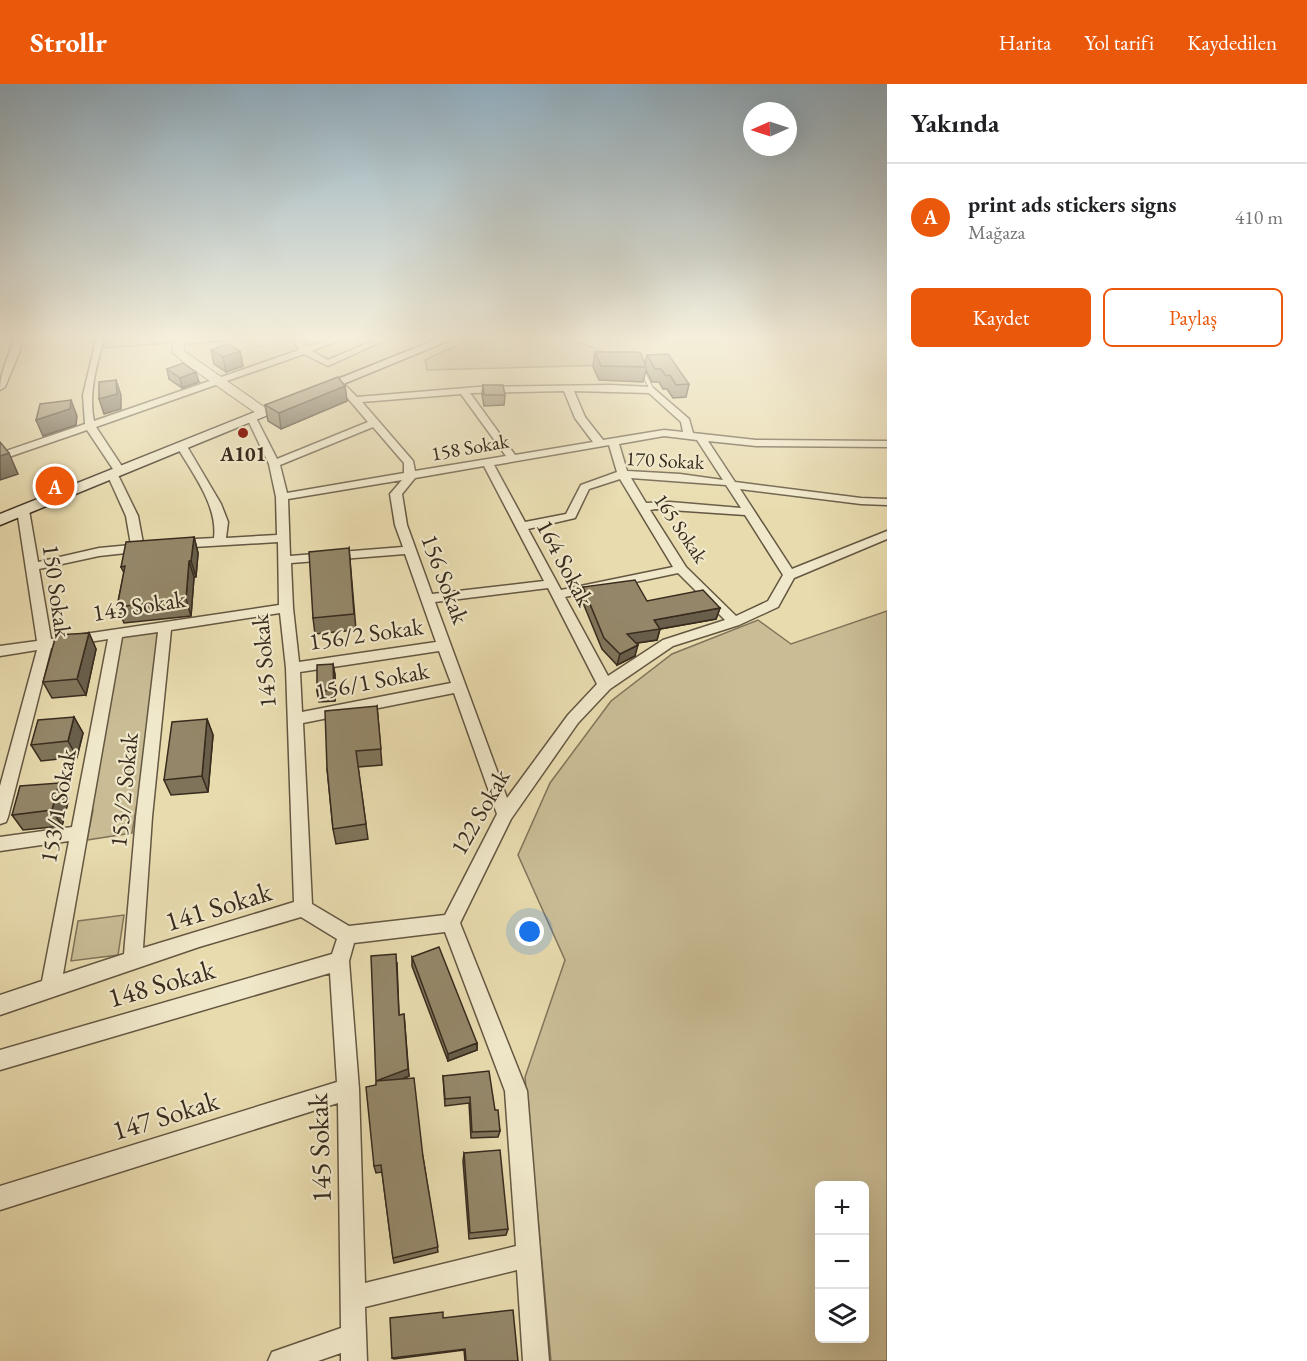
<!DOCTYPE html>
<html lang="tr">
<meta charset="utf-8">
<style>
:root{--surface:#fff;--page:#f6f6f6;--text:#202124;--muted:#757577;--line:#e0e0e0;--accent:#ea580c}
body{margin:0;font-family:"EB Garamond",serif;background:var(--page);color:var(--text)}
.controls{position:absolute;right:18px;bottom:18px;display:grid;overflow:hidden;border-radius:9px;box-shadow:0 6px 24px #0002}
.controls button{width:54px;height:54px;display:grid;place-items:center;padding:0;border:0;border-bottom:2px solid var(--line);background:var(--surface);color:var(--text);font:30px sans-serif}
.compass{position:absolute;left:743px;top:18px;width:54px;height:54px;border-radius:50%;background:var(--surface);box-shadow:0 6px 24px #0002;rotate:267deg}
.you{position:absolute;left:530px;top:848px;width:21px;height:21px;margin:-15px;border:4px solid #fff;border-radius:50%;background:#1a73e8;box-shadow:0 0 0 9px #1a73e833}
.badge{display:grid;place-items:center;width:39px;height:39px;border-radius:50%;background:var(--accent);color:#fff;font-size:20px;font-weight:700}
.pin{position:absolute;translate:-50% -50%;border:3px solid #fff;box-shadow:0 2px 6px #0006}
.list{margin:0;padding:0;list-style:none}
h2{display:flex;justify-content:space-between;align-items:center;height:78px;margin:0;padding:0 24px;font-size:26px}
h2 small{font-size:20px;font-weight:400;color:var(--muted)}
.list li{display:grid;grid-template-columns:39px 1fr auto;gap:18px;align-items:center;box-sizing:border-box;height:108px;padding:0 24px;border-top:2px solid var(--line)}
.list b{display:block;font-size:22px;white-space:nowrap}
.list p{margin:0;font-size:20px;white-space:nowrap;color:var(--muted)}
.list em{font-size:20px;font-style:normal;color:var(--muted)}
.actions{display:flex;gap:12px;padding:18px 24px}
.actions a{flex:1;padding:14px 0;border:2px solid var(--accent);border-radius:9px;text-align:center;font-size:21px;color:var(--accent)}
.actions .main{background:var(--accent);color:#fff}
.icon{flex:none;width:33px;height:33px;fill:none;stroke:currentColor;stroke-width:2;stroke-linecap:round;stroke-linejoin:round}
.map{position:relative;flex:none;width:887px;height:1277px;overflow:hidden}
header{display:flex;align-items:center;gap:36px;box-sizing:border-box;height:84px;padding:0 30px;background:var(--accent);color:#fff}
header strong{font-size:28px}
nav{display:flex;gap:33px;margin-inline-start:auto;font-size:21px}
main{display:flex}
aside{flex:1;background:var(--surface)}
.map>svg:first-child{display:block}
</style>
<header>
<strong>Strollr</strong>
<nav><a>Harita</a><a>Yol tarifi</a><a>Kaydedilen</a></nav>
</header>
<main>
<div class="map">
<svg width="887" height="1277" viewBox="0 0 887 1277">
<rect width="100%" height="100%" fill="#e8dbae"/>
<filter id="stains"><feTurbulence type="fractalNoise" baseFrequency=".00333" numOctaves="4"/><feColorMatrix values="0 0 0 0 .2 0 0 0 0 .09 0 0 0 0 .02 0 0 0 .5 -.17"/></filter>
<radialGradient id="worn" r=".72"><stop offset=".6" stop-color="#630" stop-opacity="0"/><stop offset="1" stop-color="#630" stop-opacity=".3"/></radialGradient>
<path fill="#cabd96" stroke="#81745a" stroke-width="1.5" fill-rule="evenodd" d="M107,252H173L170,259L104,264Z
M473,252H573L572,255L608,270L615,281L427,286L425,276L468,256Z
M887,527V1277H551L525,993L565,876L518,771L550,699L611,617L672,570L758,536L791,560ZM820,1102H864V1254H820Z
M165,541L146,718L137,720L132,749L87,756L93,726L81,727L116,548Z
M124,831L118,871L71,877L78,837Z"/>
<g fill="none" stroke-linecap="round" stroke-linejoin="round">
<defs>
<path id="service" d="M640,285L644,286L654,306V307L650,306L640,286Z"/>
<path id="minor" d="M15,252H23L19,269L5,303L0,306C0,287 10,270 15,252Z
M97,252H105C97,279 88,309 94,337L299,266L291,252H299L306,263L338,252H349L312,267L328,276L384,252H394L328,282L304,270L96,343L125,387L117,389L138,432L143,459L150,463L144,467L99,472L39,485L51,555L279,521L278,458L177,464L171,460L177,456L214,454C218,421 192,389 176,361L185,359L221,420L228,438L226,454L277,451L276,413L269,380L246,332L254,330L277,375L368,338L334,298L339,295L357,313L478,303L610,301L652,303L689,335L693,349L756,356L887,357V363L756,362L708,357L735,398L861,414L887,415V421L861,420L740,405L792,485L887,447V455L794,494L778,523L739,541L673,562L610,605L578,639L511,735L460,839L527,1007L549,1277H523L517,1186L365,1223L367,1277H341V1269L318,1277H268L272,1268L341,1244L338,1019L0,1126V1102L337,998L330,889L0,986V966L332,870L337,855L301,833L199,863L0,931V911L42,897L69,757L0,767V753L72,743L108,555L51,564L8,733L6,738L0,740V702L37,566L0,572V562L37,557L17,426L23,423L29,426L38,478L99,464L131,461L126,432L107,390L115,388L87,346L0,376V369L85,340L83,311ZM564,307L575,334L593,358L515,371L470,309ZM574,307L649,309L681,338L683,348L664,346L603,356L585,333ZM461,310L506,372L415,387L413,377L362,318ZM373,343L404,379V389L287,409L280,381ZM664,352L697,356L723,396L680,390L627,387L619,360ZM609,361L617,388L581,401L566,430L525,438L494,381ZM484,382L544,497L432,510L407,441L402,410L415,394ZM631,394L726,401L741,424L670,418L646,419ZM620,395L673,483L561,506L528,445L575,434L589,405ZM402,396L390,410L395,441L403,463L290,472L288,415ZM656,425L745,431L783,491L768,517L736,532L686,483L650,426ZM405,470L436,558L299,578L293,524L291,479ZM678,489L725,536L663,556L608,592L565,513ZM548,504L597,600L568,631L507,714L435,518ZM280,529L286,584L294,818L143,864L152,733L171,546ZM158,548L136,733L124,870L63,890L122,553ZM439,567L451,599L302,628L300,588ZM454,609L497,730L445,831L349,842L312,820L303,639ZM445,848L505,1007L516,1162L365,1199L359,1005L349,877L354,859Z
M215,252H246L242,255L178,260L174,257L178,254Z"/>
<path id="tertiary" d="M175,252H185L184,267L267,325L269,328L267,331H259L187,281L172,268Z"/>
<path id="secondary" d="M445,252H460L0,441V430Z"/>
</defs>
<use href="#service" stroke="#645742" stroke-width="2"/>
<use href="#minor" stroke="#645742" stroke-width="3"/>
<use href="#tertiary" stroke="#645742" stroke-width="2"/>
<use href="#secondary" stroke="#382b1e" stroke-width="3"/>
<use href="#service" fill="#f0e8ca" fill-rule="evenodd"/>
<use href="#minor" fill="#f0e8ca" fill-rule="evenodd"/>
<use href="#tertiary" fill="#f0e8ca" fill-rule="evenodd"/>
<use href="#secondary" fill="#f0e8ca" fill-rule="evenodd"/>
</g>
<path fill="#7f745a" stroke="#382b1e" stroke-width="1.5" d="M68,252H88V254L69,255Z
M211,266L240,267L243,282L226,288L214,280Z
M595,268L645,279L647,271L689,300L686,313L673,314L667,305H663L659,298H652L646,286L643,298L599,296L593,283Z
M167,285L199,298L182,304L169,295Z
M483,301L505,311L504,321L484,322L482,311Z
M345,302L347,317L281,345L268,337L265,321Z
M194,453L198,469L196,493H194L191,532L124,539L117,523L124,489L121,483Z
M349,464L356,546L315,550L313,534Z
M583,503L647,517L720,524L716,535L660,545L657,556L636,559L635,572L617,581L602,565L581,514Z
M89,549L96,565L86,611L52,614L43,598Z
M333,580L335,591V617L319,618L317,607Z
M377,622L382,681L358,683L368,755L336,760L333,745L327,684Z
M74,633L83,649L77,673L41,677L31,661Z
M207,635L213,651L208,708L171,711L164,696Z
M59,699L69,714L62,742L23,746L12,731Z
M412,873L477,959V966L448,977L412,882Z
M397,878L399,931L409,992L402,995L423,1073L438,1168L394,1179L393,1174L382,1088L376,1089L374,1082L376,1001Z
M443,992L495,1026L500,1047L498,1053L471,1054L469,1019L445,1022Z
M464,1069L508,1145L506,1151L469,1155L463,1077Z
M443,1234L518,1277H465L464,1266L394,1275L392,1274Z"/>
<path fill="#685e4a" stroke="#382b1e" stroke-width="1.5" d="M240,267L243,282L226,288L223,273Z
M196,288L199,298L182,304L180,294Z
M116,296L121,311V325L104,330L99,315Z
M345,302L347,317L281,345L279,329Z
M71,316L77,332L76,341L43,352L36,336Z
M9,369L18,390L0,396V372Z
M194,453L198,469L196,493L191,477Z
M189,477L194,493L191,532L186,515Z
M720,524L716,535L660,545L657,556L624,561L627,550L654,536Z
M89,549L96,565L86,611L77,595Z
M638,561L635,572L617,581L620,570Z
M333,580L335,591V617L334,606Z
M74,633L83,649L77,673L68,657Z
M207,635L213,651L208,708L202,692Z
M59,699L69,714L62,742L52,726Z
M404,930L409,992L378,1005Z
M477,959V966L448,977V970Z"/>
<path fill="#948769" stroke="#382b1e" stroke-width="1.5" d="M228,260L240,267L223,273L211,266Z
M595,268H636L641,269L646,283L601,282Z
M668,270L689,300L676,301L670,291L666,292L661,285H655L647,271Z
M183,279L196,288L180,294L167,285Z
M338,293L345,302L279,329L265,321Z
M116,296L117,310L99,315V298Z
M483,301H503L505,311H484Z
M71,316L70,325L36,336L40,320Z
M0,358L9,369L0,372Z
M194,453L191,477H189L186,515L117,523L125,482L121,483L126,458Z
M349,464L354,530L313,534L309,468Z
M635,496L647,517L703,506L720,524L654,536L660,545L627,550L638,561L620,570L604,554L583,503Z
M89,549L77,595L43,598L56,551Z
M333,580L334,606L317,607V581Z
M377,622L381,665L356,667L366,740L333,745L327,684L325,627Z
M74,633L68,657L31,661L38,636Z
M207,635L202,692L164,696L172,638Z
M59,699L52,726L12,731L20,702Z
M439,863L477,959L448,970L412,873Z
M396,870L399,931L404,930L408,985L376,997L371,872Z
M489,987L495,1026H498L500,1047L472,1048L470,1013L445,1015L443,992Z
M414,994L423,1073L438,1163L393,1174L381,1081L374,1082L366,1003L376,1001V997Z
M500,1066L508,1145L470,1149L464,1069Z
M513,1226L518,1277H466L465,1265L392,1274L390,1234L443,1228V1234Z"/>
<linearGradient id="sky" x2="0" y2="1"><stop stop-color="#90acbd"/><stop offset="0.59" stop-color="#f5efdb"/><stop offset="1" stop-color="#f5efdb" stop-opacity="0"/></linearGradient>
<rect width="887" height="430" fill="url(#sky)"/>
<circle fill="#8f2418" stroke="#f0e8ca" stroke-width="2" cx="243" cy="349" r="6"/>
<g text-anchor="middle" stroke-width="4.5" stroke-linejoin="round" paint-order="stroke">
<g font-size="20" fill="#382b1e" stroke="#f0e8ca">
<text transform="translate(470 363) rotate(-10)" y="7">158 Sokak</text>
<text transform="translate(665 376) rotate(3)" y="7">170 Sokak</text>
<text transform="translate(681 444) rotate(56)" y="7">165 Sokak</text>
</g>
<g font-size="20" font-weight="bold" fill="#382b1e" stroke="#f0e8ca">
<text x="243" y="377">A101</text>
</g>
<g font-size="24" fill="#382b1e" stroke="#f0e8ca">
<text transform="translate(565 479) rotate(62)" y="8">164 Sokak</text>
<text transform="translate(445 495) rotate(69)" y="8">156 Sokak</text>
<text transform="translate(57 507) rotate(82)" y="8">150 Sokak</text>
<text transform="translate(139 522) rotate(-9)" y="8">143 Sokak</text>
<text transform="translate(366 550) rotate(-8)" y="8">156/2 Sokak</text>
<text transform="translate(264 577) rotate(-95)" y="8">145 Sokak</text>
<text transform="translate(372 597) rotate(-11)" y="8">156/1 Sokak</text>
<text transform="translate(124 706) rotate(-84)" y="8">153/2 Sokak</text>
<text transform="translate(58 722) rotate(-80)" y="8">153/1 Sokak</text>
<text transform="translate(480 728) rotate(-60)" y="8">122 Sokak</text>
</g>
<g font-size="28" fill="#382b1e" stroke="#f0e8ca">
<text transform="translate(218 822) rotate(-17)" y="10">141 Sokak</text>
<text transform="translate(161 899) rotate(-16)" y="10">148 Sokak</text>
<text transform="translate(165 1031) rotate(-17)" y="10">147 Sokak</text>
<text transform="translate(319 1064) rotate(-92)" y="10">145 Sokak</text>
</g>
</g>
<rect width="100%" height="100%" filter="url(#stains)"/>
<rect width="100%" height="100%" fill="url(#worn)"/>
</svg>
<div class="controls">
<button>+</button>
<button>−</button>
<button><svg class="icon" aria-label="layers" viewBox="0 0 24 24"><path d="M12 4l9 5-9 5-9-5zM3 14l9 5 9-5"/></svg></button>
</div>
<svg class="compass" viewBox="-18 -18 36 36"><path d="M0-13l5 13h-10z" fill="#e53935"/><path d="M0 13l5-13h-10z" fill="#757577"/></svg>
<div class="you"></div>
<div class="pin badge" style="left:55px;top:402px">A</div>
</div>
<aside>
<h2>Yakında<small></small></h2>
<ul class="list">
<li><span class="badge">A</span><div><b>print ads stickers signs</b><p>Mağaza</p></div><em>410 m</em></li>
</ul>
<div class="actions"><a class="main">Kaydet</a><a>Paylaş</a></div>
</aside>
</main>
